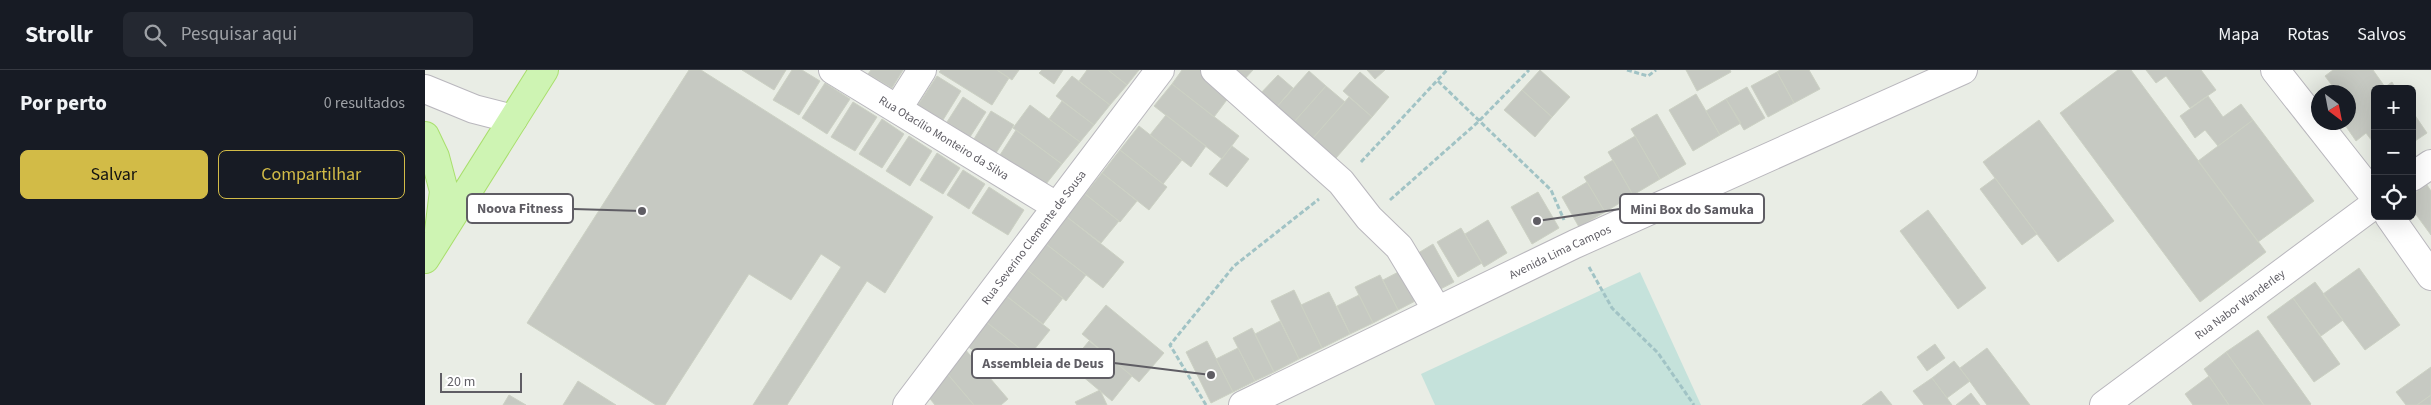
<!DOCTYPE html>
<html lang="pt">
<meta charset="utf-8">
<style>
:root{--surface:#171b24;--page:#242831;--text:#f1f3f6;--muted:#9ea1a6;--line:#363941;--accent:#d2bb47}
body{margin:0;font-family:"Source Sans 3",sans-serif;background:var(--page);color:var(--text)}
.controls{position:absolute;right:15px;top:15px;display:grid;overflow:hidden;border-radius:8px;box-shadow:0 5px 20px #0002}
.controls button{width:45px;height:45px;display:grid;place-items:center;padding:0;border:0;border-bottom:1px solid var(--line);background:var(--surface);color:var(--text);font:25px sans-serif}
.compass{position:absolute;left:1886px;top:15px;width:45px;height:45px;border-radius:50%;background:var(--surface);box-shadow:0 5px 20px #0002;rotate:148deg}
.scale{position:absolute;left:15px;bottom:12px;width:82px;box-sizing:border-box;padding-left:5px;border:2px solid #5f5d64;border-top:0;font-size:14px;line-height:18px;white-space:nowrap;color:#5f5d64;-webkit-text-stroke:4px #fff;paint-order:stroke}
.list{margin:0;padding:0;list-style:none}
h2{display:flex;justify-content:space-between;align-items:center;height:65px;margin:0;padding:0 20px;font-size:21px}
h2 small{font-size:16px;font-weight:400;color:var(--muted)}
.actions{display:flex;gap:10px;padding:15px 20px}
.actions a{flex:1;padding:11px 0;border:1px solid var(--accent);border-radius:8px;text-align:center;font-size:18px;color:var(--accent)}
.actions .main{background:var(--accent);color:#111}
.icon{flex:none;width:28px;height:28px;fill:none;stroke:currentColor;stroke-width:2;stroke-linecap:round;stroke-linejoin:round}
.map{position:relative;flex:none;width:2006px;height:335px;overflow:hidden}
header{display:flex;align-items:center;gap:30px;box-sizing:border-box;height:70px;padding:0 25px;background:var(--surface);border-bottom:1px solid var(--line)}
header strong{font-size:24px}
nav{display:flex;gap:28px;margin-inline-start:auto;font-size:18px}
.search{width:350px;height:45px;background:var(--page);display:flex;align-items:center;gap:12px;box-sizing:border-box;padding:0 18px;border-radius:8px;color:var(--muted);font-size:19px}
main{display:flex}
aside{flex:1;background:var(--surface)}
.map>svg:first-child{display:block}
</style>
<header>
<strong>Strollr</strong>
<div class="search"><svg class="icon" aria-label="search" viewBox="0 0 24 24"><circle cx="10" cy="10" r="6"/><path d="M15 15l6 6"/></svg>Pesquisar aqui</div>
<nav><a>Mapa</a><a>Rotas</a><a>Salvos</a></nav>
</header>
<main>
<aside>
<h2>Por perto<small>0 resultados</small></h2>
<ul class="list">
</ul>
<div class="actions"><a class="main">Salvar</a><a>Compartilhar</a></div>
</aside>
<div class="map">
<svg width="2006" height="335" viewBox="0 0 2006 335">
<rect width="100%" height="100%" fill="#e9ede5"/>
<path fill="#c5e2db" d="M1215,202L1276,335H1010L996,304Z"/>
<path fill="#c6c9c2" stroke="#ccd1c4" d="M264,0H276L508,147L460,223L442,211L362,335H328L416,197L396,184L366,230L324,204L240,335H231L102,253Z
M317,0H361L349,20Z
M367,0H377L395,11L374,45L348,30Z
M446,0H478L467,18L443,4Z
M516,0H572L584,8L567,35L514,2Z
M572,0H594L587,10Z
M617,0H638L629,14L614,3Z
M662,0H683L702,15L685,35L654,11Z
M683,0H714L702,15Z
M757,0H777L807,23L789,47L747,14Z
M802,0H828L816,13Z
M942,0H960L950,9Z
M1115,0L1145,27L1127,47L1097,20Z
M1261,0H1305L1306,2L1272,21Z
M1355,0H1384L1395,19L1369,33L1352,2Z
M1693,0H1706L1841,182L1775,232L1635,43Z
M1721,0H1776L1791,20L1765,38L1741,6L1731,13Z
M1908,0H1948L1960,17L1967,12L1971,19H1950V75L1941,63L1931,71L1918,52H1924V22H1912L1900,6Z
M884,1L901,16L869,52L850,39Z
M935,2L964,27L947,47L918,21Z
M1352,2L1369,33L1343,47L1326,16Z
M853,5L868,18L850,39L834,25Z
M512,6L536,21L518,50L493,35Z
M647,6L685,35L669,55L631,26Z
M400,13L425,29L402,64L377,48Z
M747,14L814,66L797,89L729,36Z
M901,16L920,32L888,68L869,52Z
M1322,17L1340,48L1319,60L1301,29Z
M1097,20L1127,47L1110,67L1079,40Z
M1271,24L1295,65L1268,81L1244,40Z
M1783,26L1798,47L1816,34L1828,50L1793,76L1780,60L1770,68L1755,46Z
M538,27L561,42L545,67L522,52Z
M924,27L947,47L911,88L888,68Z
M1301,29L1316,53L1295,65L1281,41Z
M637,31L669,55L655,72L624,49Z
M428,32L452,47L430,81L406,67Z
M605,35L655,72L637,94L588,58Z
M566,41L589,55L571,83L549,69Z
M1987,41L2002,63L1987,73Z
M1232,44L1261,94L1235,109L1206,59Z
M741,45L781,76L766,97L725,65Z
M457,49L479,64L457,98L434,84Z
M1614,50L1689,151L1633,192L1558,92Z
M1828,50L1889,131L1833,172L1773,91Z
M714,56L757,90L738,114L695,80Z
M591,60L637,94L621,114L575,85Z
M484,66L507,81L485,116L461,101Z
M1210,66L1235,109L1208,125L1183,82Z
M807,76L824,89L802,117L784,104Z
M695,80L742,117L724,140L677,103Z
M512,83L535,98L518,124L495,110Z
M1188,90L1208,125L1180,142L1159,107Z
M538,100L560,114L544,139L522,125Z
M677,103L712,131L695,152L660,124Z
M1570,108L1612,164L1597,175L1555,119Z
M1162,112L1180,142L1154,157L1137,127Z
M2002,115L2006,121V165L1987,139V125Z
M564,117L599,140L583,165L547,143Z
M1113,122L1134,158L1107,174L1086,137Z
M660,124L694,151L676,173L642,147Z
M1503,140L1561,218L1533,239L1475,161Z
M642,147L699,192L678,218L621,174Z
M1063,150L1082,183L1059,197L1040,164Z
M1036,158L1057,193L1033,207L1012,172Z
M621,174L661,205L641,231L601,199Z
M1008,174L1029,212L1006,224L985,188Z
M981,198L996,228L973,240L958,210Z
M1934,198L1975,255L1940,280L1898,224Z
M601,199L638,228L618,254L580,225Z
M955,205L973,240L948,253L930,217Z
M1890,212L1918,250L1896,266L1868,228Z
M869,220L897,278L874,289L846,231Z
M904,222L925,264L897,278L876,235Z
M580,225L625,260L604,286L560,251Z
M934,225L948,253L925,264L912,236Z
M1868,228L1915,294L1889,312L1842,247Z
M681,235L739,283L714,312L657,264Z
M560,251L597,280L579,304L541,275Z
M855,251L874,289L849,302L830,264Z
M827,258L849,302L830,311L808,268Z
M1833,260L1886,334L1885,335H1839L1801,282Z
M664,271L707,306L687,331L644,295Z
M782,271L808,322L786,333L761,282Z
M1510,274L1520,288L1502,301L1492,287Z
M539,278L583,329L576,335H549L520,301Z
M813,278L830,311L808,322L791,289Z
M1562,278L1605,335H1562L1535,298Z
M1801,282L1839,335H1804L1779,299Z
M1529,291L1545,311L1522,328L1507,308Z
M2006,297V325L1992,335H1981L1971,322Z
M520,301L549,335H510L502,325Z
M1784,306L1804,335H1768L1760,324Z
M1507,308L1522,328L1527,335H1499L1488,321Z
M153,311L191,335H138Z
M675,320L682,335H652L650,332Z
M1456,321L1467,335H1437Z
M1546,323L1555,335H1531Z
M84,325L101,335H78Z
M2006,325V335H1992Z"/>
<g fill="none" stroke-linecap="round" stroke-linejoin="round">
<defs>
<g id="street">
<path id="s1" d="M408,0L631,136"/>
<path d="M790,0L916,112L944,148L974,177L1012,240"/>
<path d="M1850,0L1950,127"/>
<path d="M473,38L497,0"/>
<path d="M1987,107L2006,94"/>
<path d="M1964,146L2006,206"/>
<path id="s2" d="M482,335L735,0"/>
<path id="s3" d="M818,335L1150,174L1538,0"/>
<path id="s4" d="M1679,335L1950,134"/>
</g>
<path id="secondary" d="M0,19L49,39L88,49"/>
<path id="primary" d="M0,66L10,87L19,121L14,161
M0,189L119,0"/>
</defs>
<use href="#street" stroke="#b9b7bd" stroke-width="30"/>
<use href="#secondary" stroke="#b9b7bd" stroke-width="30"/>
<use href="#primary" stroke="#a9df6d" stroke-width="30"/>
<path stroke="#a1c3c5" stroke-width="3" stroke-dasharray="5 2.5" stroke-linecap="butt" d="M1202,0L1223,6L1231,0
M1013,11L1126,120L1139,150
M936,92L1022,0
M965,130L1053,52L1104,0
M1164,197L1187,238L1233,283L1269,335
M781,335L745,275L809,196L894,129"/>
<use href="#street" stroke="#fff" stroke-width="28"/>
<use href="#secondary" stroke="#fff" stroke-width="28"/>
<use href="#primary" stroke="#cef4b3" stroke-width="28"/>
</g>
<g text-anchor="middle" stroke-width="4" stroke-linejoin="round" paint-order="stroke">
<g font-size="12" fill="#5f5d64" stroke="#fff">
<text dy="4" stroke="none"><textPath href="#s1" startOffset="130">Rua Otacílio Monteiro da Silva</textPath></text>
<text dy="4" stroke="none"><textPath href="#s2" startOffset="210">Rua Severino Clemente de Sousa</textPath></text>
<text dy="4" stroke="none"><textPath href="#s3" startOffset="352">Avenida Lima Campos</textPath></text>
<text dy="4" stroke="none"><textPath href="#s4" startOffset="169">Rua Nabor Wanderley</textPath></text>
</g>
</g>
<path fill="none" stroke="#5f5d64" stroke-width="2" d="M217 141L148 139M1112 151L1195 139M786 305L689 293"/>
<g fill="#5f5d64" stroke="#fff" stroke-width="2">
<circle cx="217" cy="141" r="5"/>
<circle cx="1112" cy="151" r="5"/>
<circle cx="786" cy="305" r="5"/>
</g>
<g fill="#fff" stroke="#5f5d64" stroke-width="2">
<rect x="42" y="124" width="106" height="29" rx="5"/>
<rect x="1195" y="124" width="144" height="29" rx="5"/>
<rect x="547" y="279" width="142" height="29" rx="5"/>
</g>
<g font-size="14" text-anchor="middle" font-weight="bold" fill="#5f5d64">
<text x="95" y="143">Noova Fitness</text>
<text x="1267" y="144">Mini Box do Samuka</text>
<text x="618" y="298">Assembleia de Deus</text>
</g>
</svg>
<div class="controls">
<button>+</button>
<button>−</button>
<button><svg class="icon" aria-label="locate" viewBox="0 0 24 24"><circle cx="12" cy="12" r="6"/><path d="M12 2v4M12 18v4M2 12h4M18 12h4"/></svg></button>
</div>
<svg class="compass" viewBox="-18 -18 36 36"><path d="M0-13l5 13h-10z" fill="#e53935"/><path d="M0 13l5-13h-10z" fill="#9ea1a6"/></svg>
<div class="scale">20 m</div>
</div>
</main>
